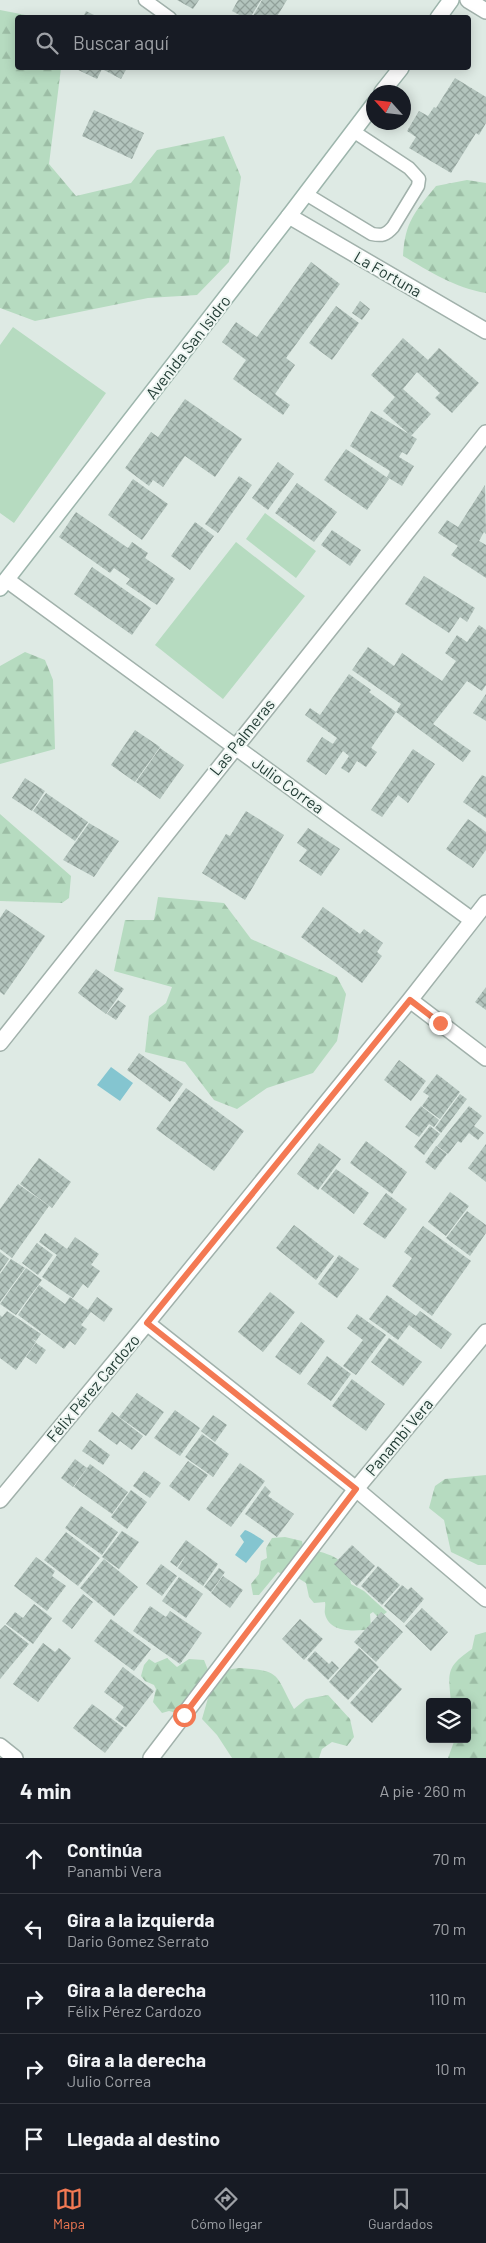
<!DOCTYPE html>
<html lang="es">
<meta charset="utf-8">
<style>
:root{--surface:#171b24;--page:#20242c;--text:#f1f3f6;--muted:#9ea1a6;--line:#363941;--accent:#f37953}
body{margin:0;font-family:Barlow,sans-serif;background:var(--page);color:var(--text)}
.controls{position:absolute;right:15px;bottom:15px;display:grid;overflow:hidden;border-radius:5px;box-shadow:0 2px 12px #0003}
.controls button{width:45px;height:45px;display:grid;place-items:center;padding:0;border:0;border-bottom:1px solid var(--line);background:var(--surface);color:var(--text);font:25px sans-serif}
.compass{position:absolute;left:366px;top:85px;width:45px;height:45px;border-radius:50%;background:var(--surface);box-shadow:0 2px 12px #0003;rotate:297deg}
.stop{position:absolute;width:15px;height:15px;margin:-11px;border:4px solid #f37953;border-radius:50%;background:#fff}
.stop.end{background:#f37953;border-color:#fff;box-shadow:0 1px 5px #0008}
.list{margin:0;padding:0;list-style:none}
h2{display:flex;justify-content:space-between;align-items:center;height:65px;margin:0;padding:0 20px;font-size:21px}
h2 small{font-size:16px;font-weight:400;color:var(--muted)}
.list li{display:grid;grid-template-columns:32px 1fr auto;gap:15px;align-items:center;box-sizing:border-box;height:70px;padding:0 20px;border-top:1px solid var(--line)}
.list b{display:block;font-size:19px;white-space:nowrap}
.list p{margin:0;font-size:16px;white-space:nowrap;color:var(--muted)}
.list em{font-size:16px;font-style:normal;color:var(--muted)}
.icon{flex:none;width:28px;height:28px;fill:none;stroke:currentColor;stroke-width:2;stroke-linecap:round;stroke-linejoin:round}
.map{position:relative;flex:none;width:486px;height:1758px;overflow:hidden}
.search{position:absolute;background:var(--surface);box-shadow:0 2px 12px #0003;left:15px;right:15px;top:15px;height:55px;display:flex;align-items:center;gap:12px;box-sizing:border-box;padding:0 18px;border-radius:5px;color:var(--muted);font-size:19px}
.sheet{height:415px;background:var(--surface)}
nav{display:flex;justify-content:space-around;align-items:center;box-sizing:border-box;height:70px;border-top:1px solid var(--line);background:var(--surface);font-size:14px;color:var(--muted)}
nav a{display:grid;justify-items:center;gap:2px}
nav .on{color:var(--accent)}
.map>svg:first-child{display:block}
</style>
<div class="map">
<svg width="486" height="1758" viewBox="0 0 486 1758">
<defs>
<pattern id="forest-firs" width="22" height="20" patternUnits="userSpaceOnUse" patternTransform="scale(1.25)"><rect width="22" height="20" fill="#b6dbc0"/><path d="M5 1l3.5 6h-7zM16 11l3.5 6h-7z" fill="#9cbda5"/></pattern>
<pattern id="building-cross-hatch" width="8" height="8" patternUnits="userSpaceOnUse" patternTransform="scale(1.25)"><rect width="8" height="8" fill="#b3c4bd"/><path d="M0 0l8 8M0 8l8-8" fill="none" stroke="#91a09a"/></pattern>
</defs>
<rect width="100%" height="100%" fill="#deeae4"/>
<path fill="#b6dbc0" d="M13,327L106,393L14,523L0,513V345Z
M265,513L316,551L296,578L246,539Z
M236,542L305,596L223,699L155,645Z"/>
<path fill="url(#forest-firs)" d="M0,10L36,17L18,18V68H61L49,164L76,196L131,183L157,150L224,136L241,177L229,262L197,295L148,298L35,321L0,308Z
M467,180L486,183V293C455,288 429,271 403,256C405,221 415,212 436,186Z
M25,652L45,660L53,680L55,749L0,764V666Z
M0,814L71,876L69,898L62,903L0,901Z
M158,897L224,903L251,939L337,977L346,994L337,1041L313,1073L267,1088L237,1109L214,1100L185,1062L145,1052L149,1016L166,1003L172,987L114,971L125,920H154Z
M486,1475V1565H478L451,1552L444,1520L429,1508L435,1486L445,1479Z
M285,1537L302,1541L303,1547C326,1554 348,1555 351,1584L364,1591L387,1612L379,1618L373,1612L370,1614L371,1629C356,1631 330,1634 325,1614C324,1610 326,1606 325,1602L314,1603L309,1597L306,1583L298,1578L292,1579L278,1572L259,1595H253L251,1584L259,1574L261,1561L267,1558L266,1548L272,1538Z
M486,1632V1758H448L455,1739H467V1702H451C448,1672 446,1667 472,1649L475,1635Z
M167,1658L177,1667L189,1659L204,1660L208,1670L210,1688L184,1715L169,1711L162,1713L153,1702L156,1689L154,1685L145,1681L141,1676L144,1665L149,1659L155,1663Z
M239,1668C282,1671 274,1673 294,1709L306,1699L328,1695L350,1719L354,1737L347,1746L332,1742L322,1749L319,1758H232L217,1735L202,1719L210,1691L225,1670Z"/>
<path fill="#84c5d0" d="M111,1067L133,1083L120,1101L97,1085Z
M245,1530C247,1530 262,1539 264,1541L246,1563L235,1555L244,1542L240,1536Z"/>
<path fill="url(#building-cross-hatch)" d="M177,0H199L193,9Z
M238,0H261L250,18H245L232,11Z
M262,0H287L276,18H252Z
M86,11L100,18H83Z
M74,68H127L121,79L102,69L97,79Z
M455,78L486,97V123L479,135L476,133L451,173L409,148L416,137L407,131L419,111L428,116L434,107L436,108Z
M94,110L144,133L132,159L82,136Z
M311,262L340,284L286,358L295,365L275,394L290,405L283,415L233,379L246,360L222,342L236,322L257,337Z
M360,301L370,309L362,320L352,313Z
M336,306L359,323L332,360L309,343Z
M403,338L428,360L439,348L479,383L452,413L435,398L440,393L417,372L403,389L431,414L411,436L383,411L395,397L371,375Z
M185,399L242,439L215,477L185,456L163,487L153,480L149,486L125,468L151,432L158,437Z
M371,411L417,439L407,455L402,452L399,457L414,466L402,486L387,477L390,471L350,446Z
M346,449L389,479L367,510L324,480Z
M278,462L294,474L268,510L252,498Z
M239,476L252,485L218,533L205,524Z
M133,479L168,504L142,540L108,515Z
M297,483L337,512L314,542L275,513Z
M485,485L486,534L484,532L479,541L486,545V578L451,555L458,546L438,533L447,520L458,527Z
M76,512L128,548L132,542L148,553L145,558L175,579L157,605L126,584L130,579L114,568L110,573L59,537Z
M195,522L214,536L190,570L171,556Z
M332,530L361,550L350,566L321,545Z
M92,567L151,608L132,635L74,594Z
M424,576L475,608L467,622L460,617L449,633L405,604Z
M479,625L486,630V685L482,691L467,681L433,724L471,751L463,762L396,712L401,704L352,670L368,647L394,666L402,653L442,681L456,661L445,653L457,635L467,642Z
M349,674L371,690L369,692L396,712L371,748L377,752L366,767L357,761L349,773L341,768L349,756L343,751L326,775L306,761L322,737L333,744L337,738L305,715L310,708L320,715Z
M486,694V721L473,713Z
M135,730L160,747L135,782L111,765Z
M160,748L184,765L160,799L136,782Z
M413,749L435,764L408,803L398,795L382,817L371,810Z
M482,775L486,777V818L463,802Z
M25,778L45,791L32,811L12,798Z
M46,793L88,822L75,841L33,811Z
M246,811L284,835L245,900L202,873L226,834L230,836Z
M468,819L486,832V850L473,868L446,849Z
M89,823L119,841L94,877L63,860Z
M308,828L340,849L321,876L299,861L307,850L297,843Z
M323,907L360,934L364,929L383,943L377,952L382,956L362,983L301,937Z
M6,909L45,936L4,995L0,992V918Z
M96,969L124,989L106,1014L78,993Z
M486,987V1010L475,1002Z
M118,1000L126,1006L116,1020L107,1014Z
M139,1053L183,1084L170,1102L127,1070Z
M399,1060L426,1081L411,1101L384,1080Z
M437,1074L460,1092L440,1119L422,1106L429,1096L423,1092Z
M186,1088L244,1131L214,1171L156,1129Z
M460,1094L467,1099L441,1133L435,1128Z
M421,1106L439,1120L434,1127L429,1124L419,1137L405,1127Z
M469,1106L482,1116L474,1126L484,1133L478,1140L469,1133L461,1143L458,1141L448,1154L437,1146Z
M430,1126L440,1134L424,1155L414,1147Z
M366,1141L407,1172L392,1194L350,1163Z
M319,1143L341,1159L318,1190L297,1174Z
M486,1144V1182L468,1168Z
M436,1146L447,1154L435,1170L425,1162Z
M39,1158L71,1182L52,1208L20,1184Z
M336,1169L369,1193L354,1214L321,1189Z
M18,1184L49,1206L12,1258L0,1249V1209Z
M450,1192L469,1206L446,1236L428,1222Z
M386,1193L407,1209L385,1239L363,1224Z
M467,1211L486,1225V1233L470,1256L446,1238Z
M294,1225L334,1256L316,1280L276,1248Z
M423,1226L471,1261L432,1316L392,1286L412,1258L404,1252Z
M45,1233L67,1249L75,1237L99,1254L91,1265L80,1257L100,1271L88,1288L83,1284L73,1298L42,1277L57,1255L39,1242Z
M37,1243L53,1255L38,1275L22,1263Z
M0,1252L9,1259L0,1272Z
M339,1255L359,1269L337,1298L318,1284Z
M11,1259L25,1268L0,1302V1274Z
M26,1268L42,1280L16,1315L0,1304Z
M39,1285L65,1304L70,1297L88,1310L97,1297L113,1309L104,1322L91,1312L81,1325L87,1329L75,1345L70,1341L64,1349L18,1315Z
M270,1292L295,1312L263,1352L238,1332Z
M387,1295L416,1316L420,1311L452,1334L441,1349L409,1325L398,1340L369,1319Z
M7,1311L41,1334L36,1341L31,1338L36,1342L16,1370L0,1358V1315L2,1317Z
M357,1314L386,1335L356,1375L343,1366L363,1340L347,1328Z
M301,1322L325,1341L300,1375L275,1357Z
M389,1338L422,1362L403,1386L371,1362Z
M36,1343L46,1350L36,1364L26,1357Z
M327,1356L351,1374L331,1401L307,1384Z
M352,1379L385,1404L366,1431L332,1406Z
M137,1393L164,1412L146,1436L119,1417Z
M175,1410L200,1428L180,1456L154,1438Z
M112,1412L143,1436L132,1450L120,1441L117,1445L98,1431Z
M213,1415L227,1425L215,1442L201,1431Z
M202,1434L229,1454L213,1477L185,1457Z
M90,1440L110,1455L103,1465L82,1451Z
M75,1459L87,1468L73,1487L61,1478Z
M188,1461L208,1475L189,1501L169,1486Z
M240,1463L265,1481L231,1527L206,1509Z
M90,1464L128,1492L112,1514L74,1487Z
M144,1471L161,1483L150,1498L133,1486Z
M265,1486L271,1492L268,1496L294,1514L277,1537L245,1514Z
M131,1490L147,1502L127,1529L111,1517Z
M81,1506L118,1532L102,1555L65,1528Z
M122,1531L139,1542L119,1569L102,1557Z
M66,1532L100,1558L78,1586L44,1560Z
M186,1540L218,1564L203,1586L178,1568L186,1555L177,1567L170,1562Z
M352,1545L375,1566L357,1586L334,1564Z
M36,1557L55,1571L52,1576L66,1586L47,1611L14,1586Z
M104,1559L138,1587L114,1616L80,1588Z
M161,1564L177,1576L162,1596L146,1584Z
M378,1566L400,1585L382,1605L361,1586Z
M219,1568L225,1572L211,1592L204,1587Z
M223,1576L243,1590L230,1608L211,1593Z
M179,1577L203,1594L186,1618L162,1601Z
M402,1585L408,1590L411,1587L424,1599L404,1623L384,1606Z
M83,1594L93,1602L72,1629L62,1621Z
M34,1604L52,1618L33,1644L6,1624L15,1612L23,1618Z
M150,1606L166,1617L170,1611L202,1633L180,1664L133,1631Z
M422,1608L448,1632L431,1651L405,1626Z
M381,1612L403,1632L376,1662L354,1642Z
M111,1619L151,1649L134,1671L94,1641Z
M300,1619L323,1639L304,1660L282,1639Z
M5,1625L29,1644L0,1679V1630Z
M43,1643L55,1652L59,1648L71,1658L38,1702L13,1684Z
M359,1648L379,1667L348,1700L329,1682Z
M315,1651L329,1664L332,1661L339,1668L328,1680L307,1660Z
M123,1667L154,1691L126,1727L115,1719L124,1707L104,1692Z
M380,1669L402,1689L372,1723L350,1703Z
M92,1704L124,1728L105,1753L73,1728Z"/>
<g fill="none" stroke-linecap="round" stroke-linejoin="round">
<defs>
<path id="service" d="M145,0L170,18
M306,194L372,234C382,236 386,235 393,227L418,186L419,179L409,168L353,131"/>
<path id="minor" d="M468,0L486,11
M289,216L486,331
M7,580L472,920
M410,1000L486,1058
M0,1043L486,433
M147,1323L356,1489L486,1599
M0,1500L147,1323L410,1000L486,903
M0,1746L15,1758"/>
<path id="tertiary" d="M151,1758L356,1489L486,1332"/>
<path id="secondary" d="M438,18L451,0
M382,92L401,68
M0,588L289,216L374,104"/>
</defs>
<use href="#service" stroke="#a1b1ab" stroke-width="15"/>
<use href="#minor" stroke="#a1b1ab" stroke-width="18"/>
<use href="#tertiary" stroke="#a1b1ab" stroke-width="18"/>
<use href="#secondary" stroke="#9db5ac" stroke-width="18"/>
<use href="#service" stroke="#fff" stroke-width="12"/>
<use href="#minor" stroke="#fff" stroke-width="15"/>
<use href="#tertiary" stroke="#fff" stroke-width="15"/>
<use href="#secondary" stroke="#fff" stroke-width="15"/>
</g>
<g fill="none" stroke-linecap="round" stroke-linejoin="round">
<path stroke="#f37953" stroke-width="6" d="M184,1715L356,1489L147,1323L410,1000L440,1023"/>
</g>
<g text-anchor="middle" stroke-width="4" stroke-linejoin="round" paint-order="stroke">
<g font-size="16" fill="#1f3932" stroke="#eef6f2">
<text transform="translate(388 274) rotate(30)" y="6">La Fortuna</text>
<text transform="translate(188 347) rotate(-52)" y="6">Avenida San Isidro</text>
<text transform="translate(242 737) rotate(-51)" y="6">Las Palmeras</text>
<text transform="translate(288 785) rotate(36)" y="6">Julio Correa</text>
<text transform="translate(93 1388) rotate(-50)" y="6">Félix Pérez Cardozo</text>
<text transform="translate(399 1437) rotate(-50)" y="6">Panambi Vera</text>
</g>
</g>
</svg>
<div class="controls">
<button><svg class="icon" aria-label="layers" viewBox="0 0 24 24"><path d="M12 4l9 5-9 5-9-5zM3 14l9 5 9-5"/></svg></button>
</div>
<svg class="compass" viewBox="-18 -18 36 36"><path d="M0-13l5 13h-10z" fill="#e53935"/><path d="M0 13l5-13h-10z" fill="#9ea1a6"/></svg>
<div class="stop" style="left:184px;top:1715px"></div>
<div class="stop end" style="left:440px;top:1023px"></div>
<div class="search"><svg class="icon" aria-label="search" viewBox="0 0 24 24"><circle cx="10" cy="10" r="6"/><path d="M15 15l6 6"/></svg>Buscar aquí</div>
</div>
<section class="sheet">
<h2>4 min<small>A pie · 260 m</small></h2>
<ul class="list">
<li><svg class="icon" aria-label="ahead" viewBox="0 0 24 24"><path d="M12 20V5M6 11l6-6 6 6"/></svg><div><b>Continúa</b><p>Panambi Vera</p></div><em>70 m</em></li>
<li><svg class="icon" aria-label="left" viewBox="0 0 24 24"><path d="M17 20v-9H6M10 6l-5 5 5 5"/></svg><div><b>Gira a la izquierda</b><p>Dario Gomez Serrato</p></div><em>70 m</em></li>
<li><svg class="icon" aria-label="right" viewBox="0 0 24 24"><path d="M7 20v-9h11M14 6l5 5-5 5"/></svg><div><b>Gira a la derecha</b><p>Félix Pérez Cardozo</p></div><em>110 m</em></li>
<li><svg class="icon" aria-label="right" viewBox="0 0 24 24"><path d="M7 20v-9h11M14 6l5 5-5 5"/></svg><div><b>Gira a la derecha</b><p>Julio Correa</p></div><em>10 m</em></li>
<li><svg class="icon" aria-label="arrive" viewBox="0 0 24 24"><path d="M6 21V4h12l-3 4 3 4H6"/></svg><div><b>Llegada al destino</b></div></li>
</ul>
</section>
<nav>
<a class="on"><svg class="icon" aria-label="map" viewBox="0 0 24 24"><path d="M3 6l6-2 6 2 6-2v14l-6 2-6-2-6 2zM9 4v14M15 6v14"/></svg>Mapa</a>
<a><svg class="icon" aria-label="directions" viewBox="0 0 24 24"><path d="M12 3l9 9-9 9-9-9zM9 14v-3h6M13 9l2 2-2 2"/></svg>Cómo llegar</a>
<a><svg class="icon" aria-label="saved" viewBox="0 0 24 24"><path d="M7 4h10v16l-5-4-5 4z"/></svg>Guardados</a>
</nav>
